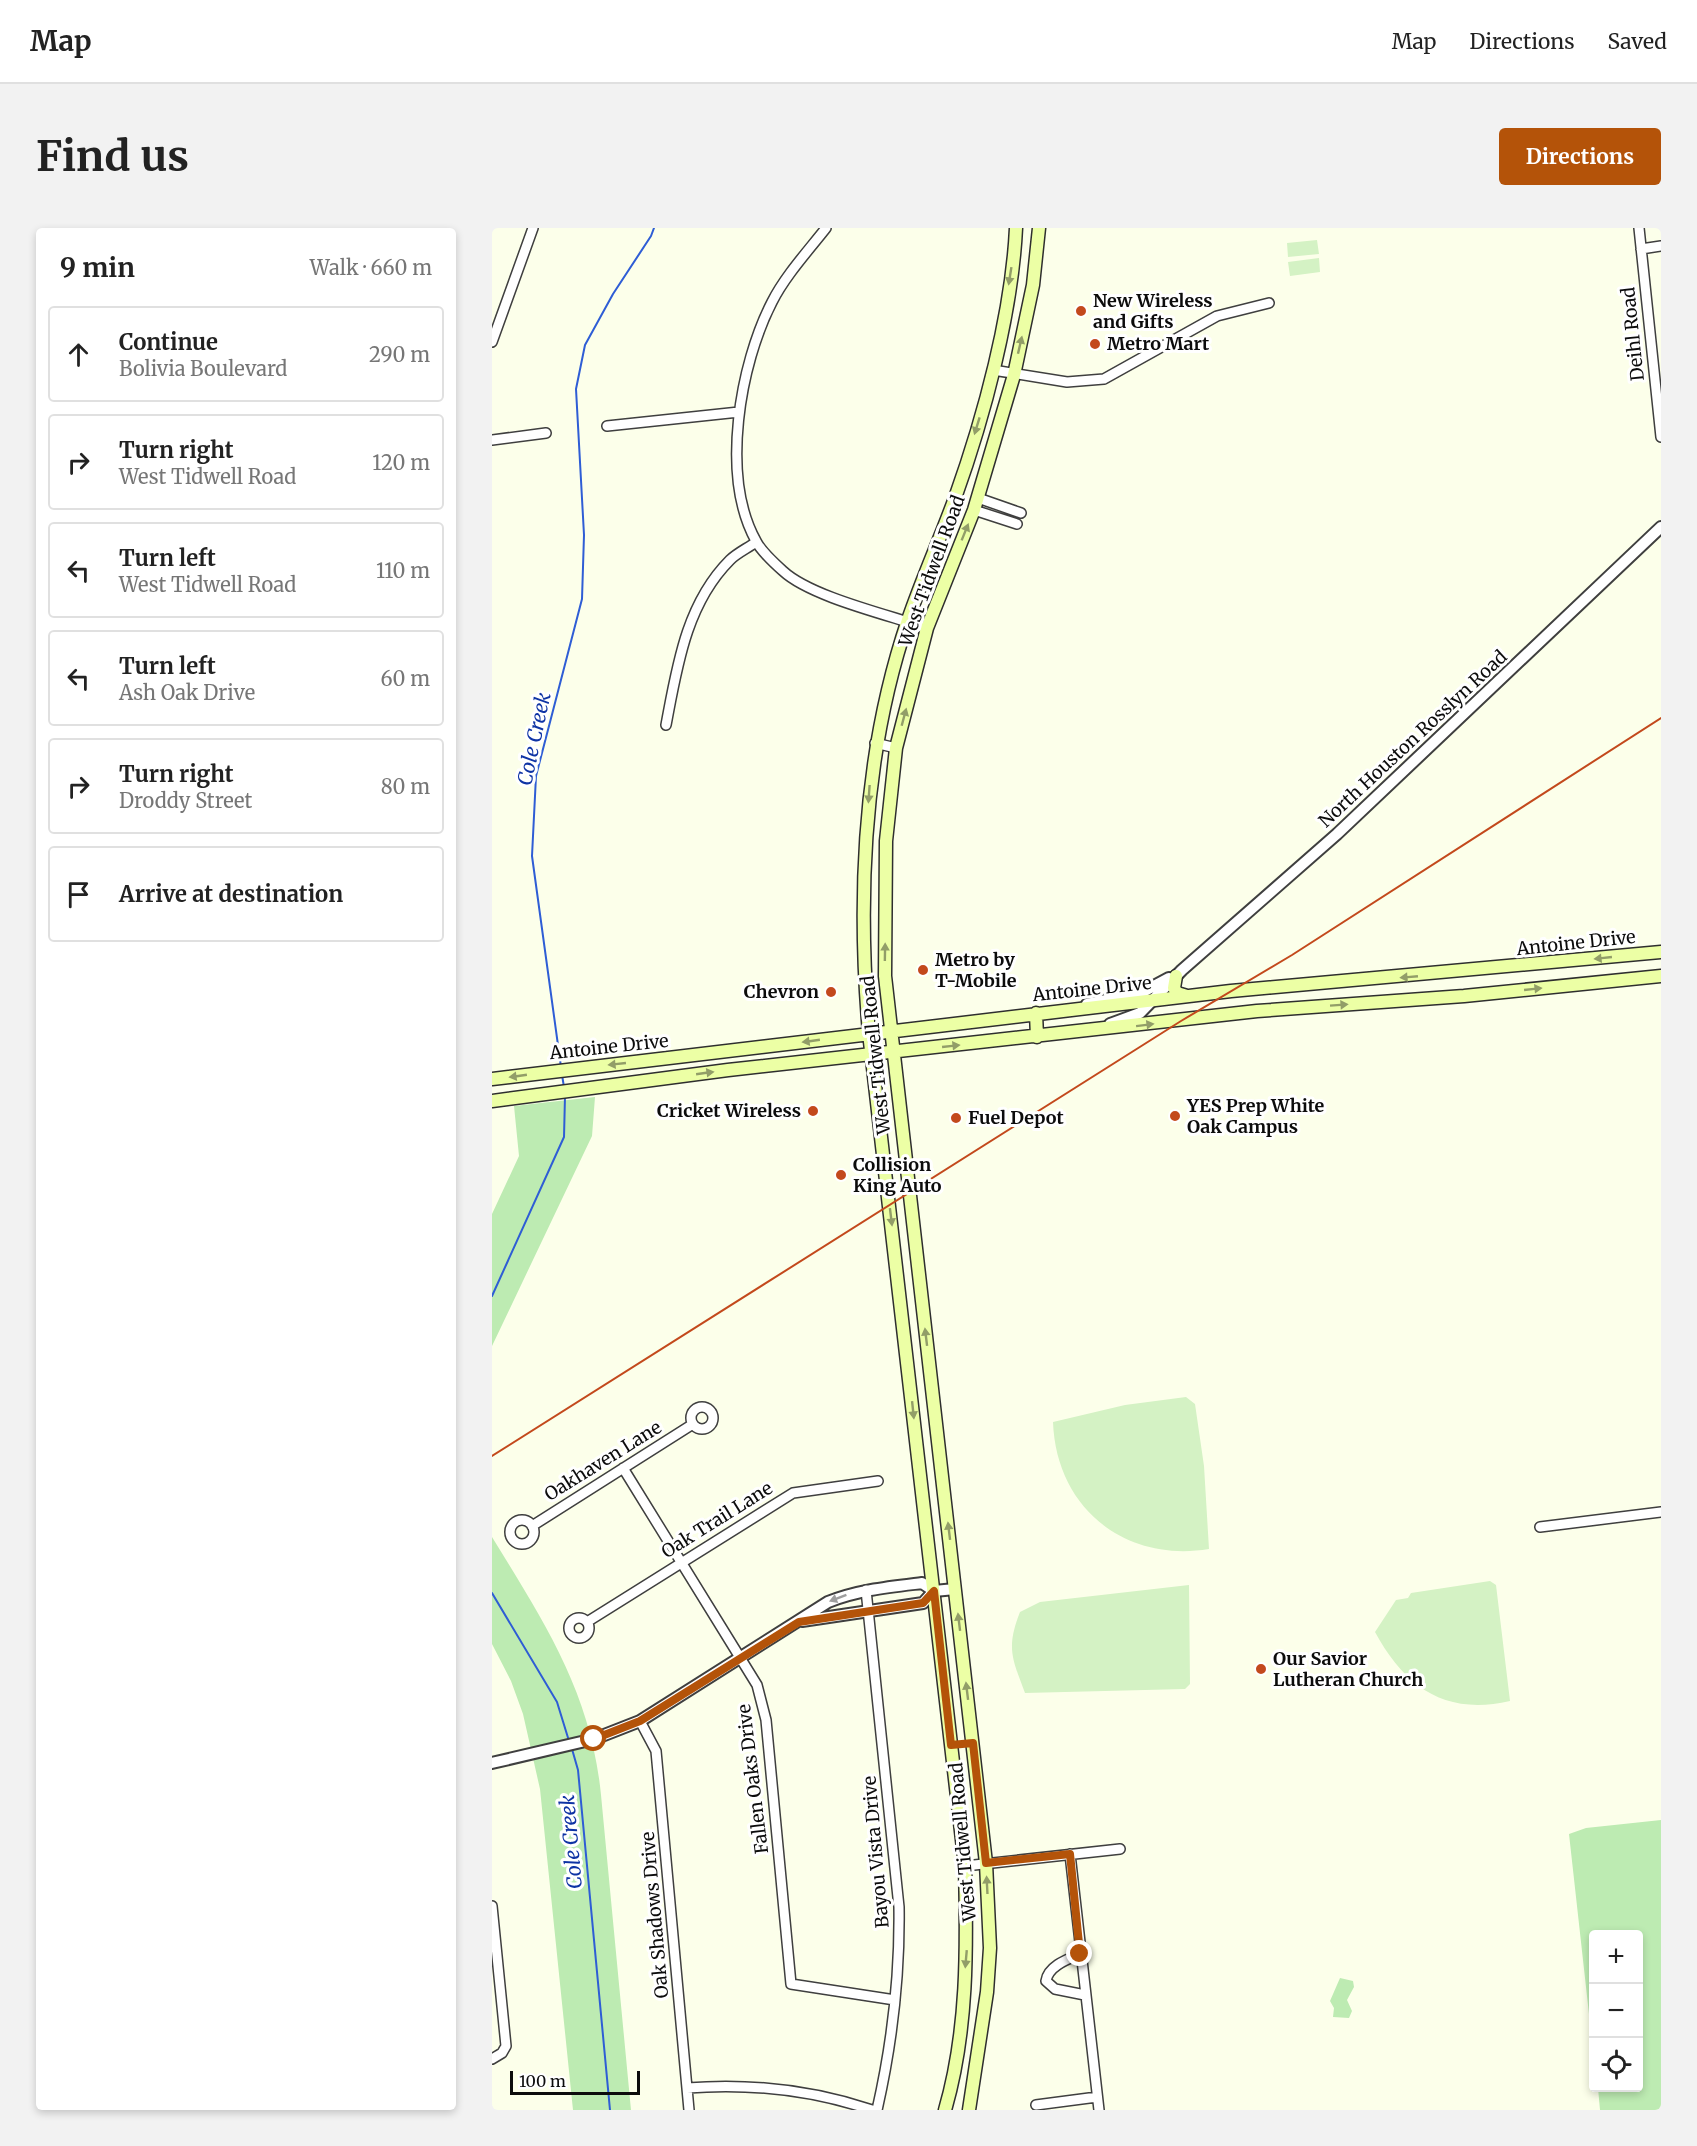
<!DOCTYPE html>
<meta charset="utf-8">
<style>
:root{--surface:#fff;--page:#f2f2f2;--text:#222;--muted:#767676;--line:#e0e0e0;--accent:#b45309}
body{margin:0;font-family:Merriweather,serif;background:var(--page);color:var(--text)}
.controls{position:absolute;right:18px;bottom:18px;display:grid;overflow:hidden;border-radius:6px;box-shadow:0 3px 9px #0003}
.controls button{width:54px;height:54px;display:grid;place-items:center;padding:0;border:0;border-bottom:2px solid var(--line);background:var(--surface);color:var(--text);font:30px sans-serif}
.scale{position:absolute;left:18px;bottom:15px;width:130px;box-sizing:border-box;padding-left:6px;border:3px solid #0c0c0c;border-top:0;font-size:16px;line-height:21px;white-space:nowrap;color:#0c0c0c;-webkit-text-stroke:4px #fff;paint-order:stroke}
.stop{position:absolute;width:18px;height:18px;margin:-14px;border:4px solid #b45309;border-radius:50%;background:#fff}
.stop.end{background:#b45309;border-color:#fff;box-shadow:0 2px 6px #0008}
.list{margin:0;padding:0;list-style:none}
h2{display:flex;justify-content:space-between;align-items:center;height:78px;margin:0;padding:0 24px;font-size:26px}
h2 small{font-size:20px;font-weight:400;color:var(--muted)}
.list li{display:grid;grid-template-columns:39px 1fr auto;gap:18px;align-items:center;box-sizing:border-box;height:96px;margin:0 12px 12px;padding:0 12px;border:2px solid var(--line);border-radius:6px}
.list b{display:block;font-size:22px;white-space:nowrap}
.list p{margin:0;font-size:20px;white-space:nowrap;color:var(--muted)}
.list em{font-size:20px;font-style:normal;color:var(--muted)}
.icon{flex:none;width:33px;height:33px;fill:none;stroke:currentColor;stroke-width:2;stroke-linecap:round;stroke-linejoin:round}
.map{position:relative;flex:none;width:1169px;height:1882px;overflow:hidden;border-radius:6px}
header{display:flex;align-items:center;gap:36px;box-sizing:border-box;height:84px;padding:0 30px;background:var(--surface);border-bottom:2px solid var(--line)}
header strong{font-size:28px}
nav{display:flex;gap:33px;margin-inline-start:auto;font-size:21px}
.intro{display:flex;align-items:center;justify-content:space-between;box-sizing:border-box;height:144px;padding:0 36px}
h1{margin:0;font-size:42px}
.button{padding:15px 27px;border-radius:6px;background:var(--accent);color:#fff;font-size:21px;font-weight:700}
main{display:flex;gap:36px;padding:0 36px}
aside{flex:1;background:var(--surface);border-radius:6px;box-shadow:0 3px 9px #0003}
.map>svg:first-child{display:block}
</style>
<header>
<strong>Map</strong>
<nav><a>Map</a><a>Directions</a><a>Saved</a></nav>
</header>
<div class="intro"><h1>Find us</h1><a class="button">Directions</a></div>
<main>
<aside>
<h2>9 min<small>Walk · 660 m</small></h2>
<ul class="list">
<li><svg class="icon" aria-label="ahead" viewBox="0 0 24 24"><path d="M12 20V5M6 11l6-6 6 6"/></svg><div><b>Continue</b><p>Bolivia Boulevard</p></div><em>290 m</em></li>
<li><svg class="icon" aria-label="right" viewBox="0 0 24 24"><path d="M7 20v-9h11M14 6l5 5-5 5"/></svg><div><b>Turn right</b><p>West Tidwell Road</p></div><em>120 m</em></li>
<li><svg class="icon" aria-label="left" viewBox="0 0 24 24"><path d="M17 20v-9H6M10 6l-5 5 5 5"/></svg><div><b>Turn left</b><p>West Tidwell Road</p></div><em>110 m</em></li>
<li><svg class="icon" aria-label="left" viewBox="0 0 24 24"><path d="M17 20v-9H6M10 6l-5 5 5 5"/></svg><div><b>Turn left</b><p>Ash Oak Drive</p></div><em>60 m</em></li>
<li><svg class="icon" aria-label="right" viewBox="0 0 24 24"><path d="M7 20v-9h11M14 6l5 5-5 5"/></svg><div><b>Turn right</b><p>Droddy Street</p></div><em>80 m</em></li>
<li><svg class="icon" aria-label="arrive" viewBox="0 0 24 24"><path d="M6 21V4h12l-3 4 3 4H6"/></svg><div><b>Arrive at destination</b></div></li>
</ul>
</aside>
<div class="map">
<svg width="1169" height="1882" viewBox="0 0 1169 1882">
<rect width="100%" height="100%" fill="#fcffea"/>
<path fill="#bdebb2" d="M103,869L100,908L0,1118V986L27,928L22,878Z
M0,1309C52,1394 99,1464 109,1567L139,1882H81L48,1561L31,1486L19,1453L0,1416Z
M1169,1592V1882H1108L1106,1860H1146V1706H1102L1101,1822L1077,1606L1094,1600Z
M848,1750L861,1753L862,1759L855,1772L860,1783L857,1790L841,1789L842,1780L838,1773Z"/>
<path fill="#d4f2c4" d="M825,12L827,26L796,29L795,15Z
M827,30L828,44L798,48L796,34Z
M694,1169L703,1176L712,1238L717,1321C632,1335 564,1279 561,1194L633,1177Z
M998,1353L1004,1357L1018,1473C953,1488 913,1459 883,1404L904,1372L916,1370L919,1365Z
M697,1357L698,1456L693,1461L533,1465C520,1430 514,1420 528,1384L548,1374Z"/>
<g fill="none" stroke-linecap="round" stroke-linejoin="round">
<path stroke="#2e5dd5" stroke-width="2" d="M69,839L40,628L44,548L90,371L92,307L84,161L93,117L121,66L159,8L162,0
M70,847L72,859
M0,1068L72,909L73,868
M0,1365L65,1474L77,1513
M80,1521L86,1542L118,1882"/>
<defs>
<path id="minor" d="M334,0C316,23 293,48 280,74C248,136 228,248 264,313C269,323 282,335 291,343C319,369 397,387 435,400
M1147,0L1169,209
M1149,21L1169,18
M0,114L41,0
M501,142L575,154L612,151L725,88L777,75
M115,198L247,184
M0,212L54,205
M486,270L529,285
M482,282L525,296
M174,497C185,439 194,376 238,332C245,325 256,320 264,314
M383,515L404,520
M199 1190a11 11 0 1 1 22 0a11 11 0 1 1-22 0Z
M131,1240L265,1457L274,1492L299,1756L403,1772
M18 1304a12 12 0 1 1 24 0a12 12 0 1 1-24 0Z
M40,1298L201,1196
M1048,1299L1169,1284
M374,1362L407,1679C408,1747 400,1816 385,1882
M77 1400a10 10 0 1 1 20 0a10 10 0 1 1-20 0Z
M95,1394L301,1265L386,1253
M148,1493L164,1523L197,1882
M578,1626L607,1882
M473,1638L628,1621
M0,1678L14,1818L10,1825L0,1831
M588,1726C576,1731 556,1738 554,1753L563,1761L593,1767
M195,1860C259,1855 320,1862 380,1882
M544,1877L605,1869"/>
<path id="tertiary" d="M595,776L649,765L677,750
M618,796L648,785L690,742L845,606L1169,299
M310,1393L431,1375L442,1363L463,1361
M0,1535L102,1511L148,1493L336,1374C366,1362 397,1359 430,1355L442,1363"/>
<path id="secondary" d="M684,748L682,760L685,765L695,768
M544,785L545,809
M0,851L739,763L1169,724
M0,873L236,842L765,783L972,768L1169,748
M453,1882C476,1803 475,1719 473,1638L377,805C365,667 371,525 416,392C430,351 448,311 463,270C492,189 520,85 524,0
M477,1882L495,1764L498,1720L494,1635L393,748L394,613L404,520L435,400L482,282L522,147L541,57L547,0"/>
</defs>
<use href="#minor" stroke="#3f3f3f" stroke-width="12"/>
<use href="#tertiary" stroke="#3f3f3f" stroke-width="14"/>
<use href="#secondary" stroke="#2e2e2e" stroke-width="15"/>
<use href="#minor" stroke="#fff" stroke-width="9"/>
<use href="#tertiary" stroke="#fff" stroke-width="10"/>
<use href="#secondary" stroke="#ecffa5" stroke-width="12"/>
<path stroke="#c3491c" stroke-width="2" d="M0,1228L689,793L800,727L1169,490"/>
</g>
<defs><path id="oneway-solid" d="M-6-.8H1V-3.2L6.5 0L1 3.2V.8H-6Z" transform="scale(1.5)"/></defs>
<g fill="#929e68">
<use href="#oneway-solid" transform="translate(518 48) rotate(99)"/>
<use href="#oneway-solid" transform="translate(528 117) rotate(-77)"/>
<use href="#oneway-solid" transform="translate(485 198) rotate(107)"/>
<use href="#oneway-solid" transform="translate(473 304) rotate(-68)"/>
<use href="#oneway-solid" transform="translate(412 489) rotate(-75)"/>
<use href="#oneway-solid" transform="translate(377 566) rotate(94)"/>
<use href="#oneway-solid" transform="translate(393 724) rotate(-89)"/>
<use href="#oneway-solid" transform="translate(1111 730) rotate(174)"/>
<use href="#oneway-solid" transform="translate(917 749) rotate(175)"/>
<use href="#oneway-solid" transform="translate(1041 761) rotate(-6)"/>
<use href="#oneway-solid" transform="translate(847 777) rotate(-4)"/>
<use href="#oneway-solid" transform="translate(653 797) rotate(-7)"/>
<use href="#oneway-solid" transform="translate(319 813) rotate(172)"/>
<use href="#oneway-solid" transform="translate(459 818) rotate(-6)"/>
<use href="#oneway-solid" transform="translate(125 836) rotate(174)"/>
<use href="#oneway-solid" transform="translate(213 845) rotate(-8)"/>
<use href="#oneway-solid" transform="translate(26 848) rotate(172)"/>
<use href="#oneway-solid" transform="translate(399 989) rotate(83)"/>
<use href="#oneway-solid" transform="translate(434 1109) rotate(-97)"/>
<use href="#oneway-solid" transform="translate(421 1182) rotate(84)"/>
<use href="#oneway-solid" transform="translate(457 1303) rotate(-97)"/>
<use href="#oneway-solid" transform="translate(467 1394) rotate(-97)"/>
<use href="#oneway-solid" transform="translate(475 1463) rotate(-97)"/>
<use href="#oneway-solid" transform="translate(495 1657) rotate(-93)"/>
<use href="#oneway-solid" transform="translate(474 1731) rotate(95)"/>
</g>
<use fill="#9e9e9e" href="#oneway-solid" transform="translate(346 1370) rotate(159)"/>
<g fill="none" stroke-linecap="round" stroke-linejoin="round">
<path stroke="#b45309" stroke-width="8" d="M102,1511L148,1493L307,1394L431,1375L442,1363L459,1517L481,1515L494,1635L578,1626L588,1726"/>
</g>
<g fill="#c3491c" stroke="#fff" stroke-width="2">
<circle cx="589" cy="83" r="6"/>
<circle cx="603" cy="116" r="6"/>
<circle cx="431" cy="742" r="6"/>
<circle cx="339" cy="764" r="6"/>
<circle cx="321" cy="883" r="6"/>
<circle cx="683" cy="888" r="6"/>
<circle cx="464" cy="890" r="6"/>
<circle cx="349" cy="947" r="6"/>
<circle cx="769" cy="1441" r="6"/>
</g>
<g text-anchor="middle" stroke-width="6" stroke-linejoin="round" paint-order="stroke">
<g font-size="18" font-weight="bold" fill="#0c0c0c" stroke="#fff" text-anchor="start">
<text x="601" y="79">New Wireless<tspan x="601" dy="21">and Gifts</tspan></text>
<text x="615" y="122">Metro Mart</text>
<text x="443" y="738">Metro by<tspan x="443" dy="21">T-Mobile</tspan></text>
<text x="327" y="770" text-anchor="end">Chevron</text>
<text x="695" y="884">YES Prep White<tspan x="695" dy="21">Oak Campus</tspan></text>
<text x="309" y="889" text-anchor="end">Cricket Wireless</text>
<text x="476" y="896">Fuel Depot</text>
<text x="361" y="943">Collision<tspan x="361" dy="21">King Auto</tspan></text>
<text x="781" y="1437">Our Savior<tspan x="781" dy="21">Lutheran Church</tspan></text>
</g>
<g font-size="18" fill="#0c0c0c" stroke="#fff">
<text transform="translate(1141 106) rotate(-96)" y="6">Deihl Road</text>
<text transform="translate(440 343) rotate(-70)" y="6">West Tidwell Road</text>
<text transform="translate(921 511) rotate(-43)" y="6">North Houston Rosslyn Road</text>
<text transform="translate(1084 715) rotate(-6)" y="6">Antoine Drive</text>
<text transform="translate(600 761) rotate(-6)" y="6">Antoine Drive</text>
<text transform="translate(117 819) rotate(-6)" y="6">Antoine Drive</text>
<text transform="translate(384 827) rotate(-96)" y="6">West Tidwell Road</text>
<text transform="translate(111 1233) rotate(-32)" y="6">Oakhaven Lane</text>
<text transform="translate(225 1292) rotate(-32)" y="6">Oak Trail Lane</text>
<text transform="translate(261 1551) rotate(-97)" y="6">Fallen Oaks Drive</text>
<text transform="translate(471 1614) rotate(-95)" y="6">West Tidwell Road</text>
<text transform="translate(384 1624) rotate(-95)" y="6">Bayou Vista Drive</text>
<text transform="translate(163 1687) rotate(-95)" y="6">Oak Shadows Drive</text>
</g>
<g font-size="20" font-style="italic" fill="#0e33a4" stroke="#fff">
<text transform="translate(42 511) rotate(-78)" y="7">Cole Creek</text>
<text transform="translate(79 1614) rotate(-95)" y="7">Cole Creek</text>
</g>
</g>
</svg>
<div class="controls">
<button>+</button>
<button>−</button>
<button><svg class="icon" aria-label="locate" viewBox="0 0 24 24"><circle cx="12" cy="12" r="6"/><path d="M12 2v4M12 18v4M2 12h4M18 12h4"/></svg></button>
</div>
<div class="scale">100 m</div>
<div class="stop" style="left:102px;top:1511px"></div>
<div class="stop end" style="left:588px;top:1726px"></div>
</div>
</main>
